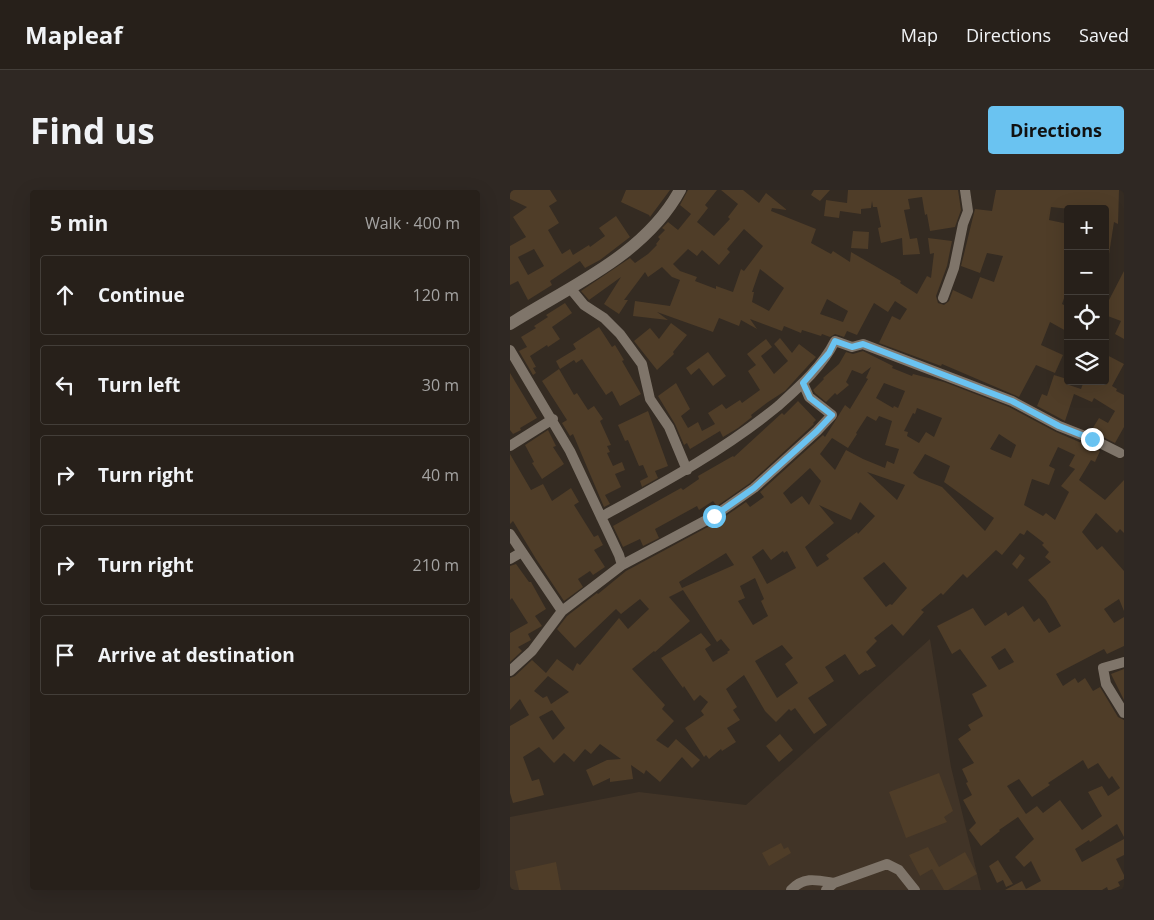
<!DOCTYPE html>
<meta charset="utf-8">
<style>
:root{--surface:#27201a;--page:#2f2823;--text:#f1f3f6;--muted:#a4a3a2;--line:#433e39;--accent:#6ac3f1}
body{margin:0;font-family:"Open Sans",sans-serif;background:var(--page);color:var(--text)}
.controls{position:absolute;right:15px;top:15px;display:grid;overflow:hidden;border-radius:5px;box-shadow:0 5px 20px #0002}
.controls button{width:45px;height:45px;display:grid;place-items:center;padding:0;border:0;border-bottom:1px solid var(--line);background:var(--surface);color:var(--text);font:25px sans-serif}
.stop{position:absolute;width:15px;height:15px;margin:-11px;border:4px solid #6ac3f1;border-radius:50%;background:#fff}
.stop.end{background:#6ac3f1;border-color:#fff;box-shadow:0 1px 5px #0008}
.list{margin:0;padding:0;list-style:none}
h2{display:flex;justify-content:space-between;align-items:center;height:65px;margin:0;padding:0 20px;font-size:21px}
h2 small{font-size:16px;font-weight:400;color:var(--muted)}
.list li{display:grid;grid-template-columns:32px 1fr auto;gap:15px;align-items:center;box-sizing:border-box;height:80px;margin:0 10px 10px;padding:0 10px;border:1px solid var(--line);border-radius:5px}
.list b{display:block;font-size:19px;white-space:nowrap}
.list em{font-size:16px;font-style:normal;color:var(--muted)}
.icon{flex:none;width:28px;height:28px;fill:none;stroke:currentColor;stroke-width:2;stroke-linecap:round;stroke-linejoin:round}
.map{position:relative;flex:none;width:614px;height:700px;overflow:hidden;border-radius:5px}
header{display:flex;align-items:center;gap:30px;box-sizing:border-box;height:70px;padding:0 25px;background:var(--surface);border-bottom:1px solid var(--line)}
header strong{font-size:24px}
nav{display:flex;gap:28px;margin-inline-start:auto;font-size:18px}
.intro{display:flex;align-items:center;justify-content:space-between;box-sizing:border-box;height:120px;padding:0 30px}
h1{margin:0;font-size:35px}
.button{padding:12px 22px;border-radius:5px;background:var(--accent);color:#111;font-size:18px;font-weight:700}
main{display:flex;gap:30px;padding:0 30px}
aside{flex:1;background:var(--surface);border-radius:5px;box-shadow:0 5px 20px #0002}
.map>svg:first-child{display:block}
</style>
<header>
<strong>Mapleaf</strong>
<nav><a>Map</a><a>Directions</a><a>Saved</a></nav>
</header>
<div class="intro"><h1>Find us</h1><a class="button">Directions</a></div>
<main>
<aside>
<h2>5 min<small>Walk · 400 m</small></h2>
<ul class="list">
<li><svg class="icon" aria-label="ahead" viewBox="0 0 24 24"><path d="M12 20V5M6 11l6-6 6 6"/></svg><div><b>Continue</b></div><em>120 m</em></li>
<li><svg class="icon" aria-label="left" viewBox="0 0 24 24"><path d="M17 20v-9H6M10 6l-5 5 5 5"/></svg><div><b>Turn left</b></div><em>30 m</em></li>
<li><svg class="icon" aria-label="right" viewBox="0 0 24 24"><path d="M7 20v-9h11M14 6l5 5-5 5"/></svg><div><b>Turn right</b></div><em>40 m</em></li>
<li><svg class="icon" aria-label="right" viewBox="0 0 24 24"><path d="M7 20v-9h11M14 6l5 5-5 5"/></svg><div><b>Turn right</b></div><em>210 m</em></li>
<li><svg class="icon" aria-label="arrive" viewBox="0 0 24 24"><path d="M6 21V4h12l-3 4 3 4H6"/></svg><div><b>Arrive at destination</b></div></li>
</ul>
</aside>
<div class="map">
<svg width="614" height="700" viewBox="0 0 614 700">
<rect width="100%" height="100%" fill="#342b22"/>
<path fill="#413427" d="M420,449L441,577L471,700H0V627L129,602L236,615Z"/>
<path fill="#4f3d28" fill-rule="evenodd" d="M0,0H40L47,11L39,16L49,33L38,40L52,64L60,59L63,65L79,55L80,57L95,46L89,38L106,26L120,47L90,70L75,78L70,71L40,91L42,95L18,110L8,91L0,95V56L16,47L3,27L17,17L0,9ZM24,59L34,76L18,85L8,67Z
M116,0H160L140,27L139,25L111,12Z
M178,0H207L195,15L198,18L187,32L204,46L220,29L218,27L228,14L211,0H233L249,13L256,3L277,20L262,18L261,21L306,39L301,53L321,64L323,61L340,72L341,62L391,91L390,93L407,104L417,86L421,88L424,63L420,64L418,48L442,51L437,76L426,106L428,113L434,115L439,111L443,100L462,109L470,87L484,92L493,66L477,63L470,83L451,76L465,19L482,21L486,0H609L608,34L604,32L599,64H595V19H560L541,17L539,30L558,34V97L552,114L558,117V142L540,132L531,155L553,165L545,183L526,175L509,207L432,174L431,176L369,153L382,126L390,130L397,119L385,111L378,122L364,113L347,145L337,141L334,147L325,144L320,147L312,144L311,146L292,140L291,143L274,136L272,141L240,129L247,139L231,130L229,136L209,128L203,142L147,122L158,130L123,126L125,111L160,116L170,90L162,87L152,77L138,87L135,82L114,110H118L109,124L94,114L111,87L79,110L71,101L120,68L125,73L138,64L147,55L146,54L150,49L148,47L155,40L152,38L158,32L168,40L181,24L170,15ZM234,39L253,56L234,81L231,79L223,102L206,96V99L185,91L187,87L170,81L163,74L178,59L187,66L192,60L209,75L220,62L217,59ZM250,79L274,98L259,121L242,112L244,102H242ZM317,109L338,121L333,132L310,124Z
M304,0H320L310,11L301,5Z
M338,0H448L451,20L445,37L420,41L417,24L415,25L412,7L398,9L400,19L394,20L400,49L407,48L410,64L393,65L392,48L371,53L368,38L371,37L367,17H363L362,11L361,18L351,19V24L330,21L329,28L314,26L316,10L337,13Z
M343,41L359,42L358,59L341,58Z
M614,81V149L605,144L611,131L595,125V109L599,110Z
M55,113L62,123L42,137L50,149L38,157L37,155L20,166L26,177L23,178L26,183L23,185L9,161L17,157L11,147L26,138L24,136L38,127L36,125Z
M161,133L177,145L163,162L164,164L147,180L124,151L140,138L149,149Z
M89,137L102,157L105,155L114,170L112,171L131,204L110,216L102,201L96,205L72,169L66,173L64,170L50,179L46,171L66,159L63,154Z
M270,148L282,163L289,154L306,167L275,201L258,212L241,225L242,227L228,238L213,247L210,241L180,259L177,253L174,255L165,234L148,206L166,193L180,219L171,226L178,238L188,232L192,241L205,234L198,223L212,214L216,219L230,210L232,213L250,200L238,181L246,175L237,164L256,149L262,157L251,166L264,184L278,171L264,154Z
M353,161L383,176L382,178L402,186L403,184L434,192L499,217L546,242L590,261L585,272L581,270L569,290L595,310L614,290V343L610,339L607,343L586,323L572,342L587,360L592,356L614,381V421L609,409L594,419L604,433L614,427V456L597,464L594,459L546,484L553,496L565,488L568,493L575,488L583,501L590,497L608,527L614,530V647L607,634L580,652L579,650L565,659L572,672L614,649V665L606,669L614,685V689L608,692L610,696L601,700H598L597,697L592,700H495L512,691L516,699L531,691L521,671L514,677L505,667L524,649L508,627L489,640L490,641L471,656L459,640L466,633L453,610L462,605L456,593L458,592L452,579L464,573L448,549L461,540L458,535L473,526L462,504L477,496L450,459L442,464L427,436L463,418L475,436L496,422L498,426L513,416L524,432L529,428L539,443L551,436L536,410L518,390L541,372L535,367L539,362L532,355L534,353L517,340L514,345L510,343L492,365L486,360L457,388L453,384L433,405L431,403L411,420L414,422L393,446L382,434L364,448L367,451L356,462L366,476L357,481L356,480L349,485L335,464L315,477L324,491L298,508L317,535L304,544L285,518L281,521L279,519L266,532L255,521L234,485L216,499L227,517L223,520L230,530L217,538L226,552L212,561L211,559L199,569L196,565L194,567L175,538L194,525L191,521L198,512L190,505L184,511L174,496L173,498L151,468L191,443L201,455L195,459L203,472L218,463L217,462L220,460L211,449L207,452L173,400L159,407L180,431L145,462L144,461L122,479L155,515L152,519L164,531L146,550L158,558L166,549L190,570L182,578L172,567L150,592L136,580L134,584L121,575L123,589L100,592V588L83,596L76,580L97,570L111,569L90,554L81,564L75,559L64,572L54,563L44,573L29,557L13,567L22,591L29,589L34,605L3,613L0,603V536L19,525L10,509L0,520V488L5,486L22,470L36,483L47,469L63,481L67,473L70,475L109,428L118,439L139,419L130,409L111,424L106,419L65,458L47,439L57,426L87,403L88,404L116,381L207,332L236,312L240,317L254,307L250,302L313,245L315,247L335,215L340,219L358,189L356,188L361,177L352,184L342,180L336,192L339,195L327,205L325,203L316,212L305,203L303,200L314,189L313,188L329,174L336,162L343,164ZM374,193L395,201L388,218L384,216L383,218L366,208ZM407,218L432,228L424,247L416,242L409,253L397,246L398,242L394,241L403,223L405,224ZM357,226L366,231L369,226L382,231L375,255L389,259L384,274L377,271L375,278L353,269L336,260L325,280L310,264L322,248L338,258L347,244L346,243ZM489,244L506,255L501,268L480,259ZM548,257L565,265L559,276L565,279L551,296L559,302L545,330L536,323L533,326L514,315L522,289L539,295L545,279L539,276ZM415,264L440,276L434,292L484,328L475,341L432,297L409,288L403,283ZM300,278L311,291L299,315L292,306L281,314L273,303ZM357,282L395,295L387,310ZM350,312L365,326L348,344L347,342L316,365L319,369L307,377L295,357L324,333L309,315L341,330ZM253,359L261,370L273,361L274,363L277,361L286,378L257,394L242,367ZM216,363L224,375L172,398L169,392ZM374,372L397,398L382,415L380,414L376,417L353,388ZM245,388L254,409L251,411L258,426L243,435L228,411L235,408L230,396ZM272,455L283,468L275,474L288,493L267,508L245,471ZM495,458L504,472L489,480L481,467ZM38,486L59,502L41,514L37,506L33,508L24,501ZM42,520L55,538L43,550L29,527ZM573,570L578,579L588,573L599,589L602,586L610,598L598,606L592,596L578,602L592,626L572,640L550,610L533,623L527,616L516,624L497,596L509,589L522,607L540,595L538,593Z
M198,162L216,186L203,196L189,178L181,185L176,178Z
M595,164L614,174L602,196L607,199L606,201L614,205V237L605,253L581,241L589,228L598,233L605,221L584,208L582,212L564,204L555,231L527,216L532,204L537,206L544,185L557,189L556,194L571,199L574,191H595Z
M49,179L64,205L67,203L78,220L84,216L93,229L90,231L101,255L97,256L100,262L97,263L103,276L112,272L115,280L105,284L111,297L95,305L100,314L94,317L63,244L60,246L52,233L57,230L32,191Z
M0,183L27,228L10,238L11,240L3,244L0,240Z
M288,211L306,230L303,233L304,234L240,293L207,316L203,311L189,320L187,316L145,339L149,348L133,356L130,349L113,357L103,336L171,298L173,300L189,289L188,286L223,266L224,267L272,223L274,225Z
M138,221L158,276L145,281L148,288L132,297L130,291L138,287L133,275L129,276L118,250L115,251L108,235Z
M38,240L46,256L43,257L54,274L32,289L22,273L24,272L15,255Z
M0,264L21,300L33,294L42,311L61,298L69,312L64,315L84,347L88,345L93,355L84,360L95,377L83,385L80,381L68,389L73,397L54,411L26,369L3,331L0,334Z
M510,364L515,368L507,379L502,374Z
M6,374L19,392H21L36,419L25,426L32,436L18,444L21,450L8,457L12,461L0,472V443L18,433L2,408L0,410V376Z
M614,479V510L601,484Z
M270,544L283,560L269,572L256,556Z
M429,583L443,621L434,627L437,632L396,648L379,602Z
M271,653L274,659L278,657L281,663L259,676L252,663Z
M418,657L429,677L455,662L467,684L438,700H434L422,679L410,686L399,665Z
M488,670L503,694L496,697L493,690L487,693L479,676Z
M46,672L51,700H9L5,681Z"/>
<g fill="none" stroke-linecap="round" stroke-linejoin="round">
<path stroke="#7f756a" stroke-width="10" d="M60,98L74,115L94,128L110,144L132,174L140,209L159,237L177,280
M433,108L444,78L453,34L458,21L455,0
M0,160L60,261L109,365L112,375
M0,256L43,229
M91,327C153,293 213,261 268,216C289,197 312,177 325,151L342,157L353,154L502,211L549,236L582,249L610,263
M0,344L52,421
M0,369L12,362
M614,472L593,478L596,494L614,523
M0,481L22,461L52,421L112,375L204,326L244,298L307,241L322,225L299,207L293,193
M281,700C294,686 307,690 324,693
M316,700L324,693L377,674L389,680L405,700"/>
<path stroke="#7f756a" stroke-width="12" d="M0,134C60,96 135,65 170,0"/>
</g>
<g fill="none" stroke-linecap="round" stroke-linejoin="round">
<path stroke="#6ac3f1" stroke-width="6" d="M204,326L244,298L307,241L322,225L300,208L293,193L319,163L325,151L342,157L353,154L502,211L549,236L582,249"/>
</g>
</svg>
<div class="controls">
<button>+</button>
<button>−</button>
<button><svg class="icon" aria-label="locate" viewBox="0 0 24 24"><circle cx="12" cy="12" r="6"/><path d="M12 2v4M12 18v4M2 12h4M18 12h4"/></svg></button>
<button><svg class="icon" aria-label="layers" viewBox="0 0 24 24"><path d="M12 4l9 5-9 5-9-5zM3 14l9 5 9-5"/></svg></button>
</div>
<div class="stop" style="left:204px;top:326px"></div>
<div class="stop end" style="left:582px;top:249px"></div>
</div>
</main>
